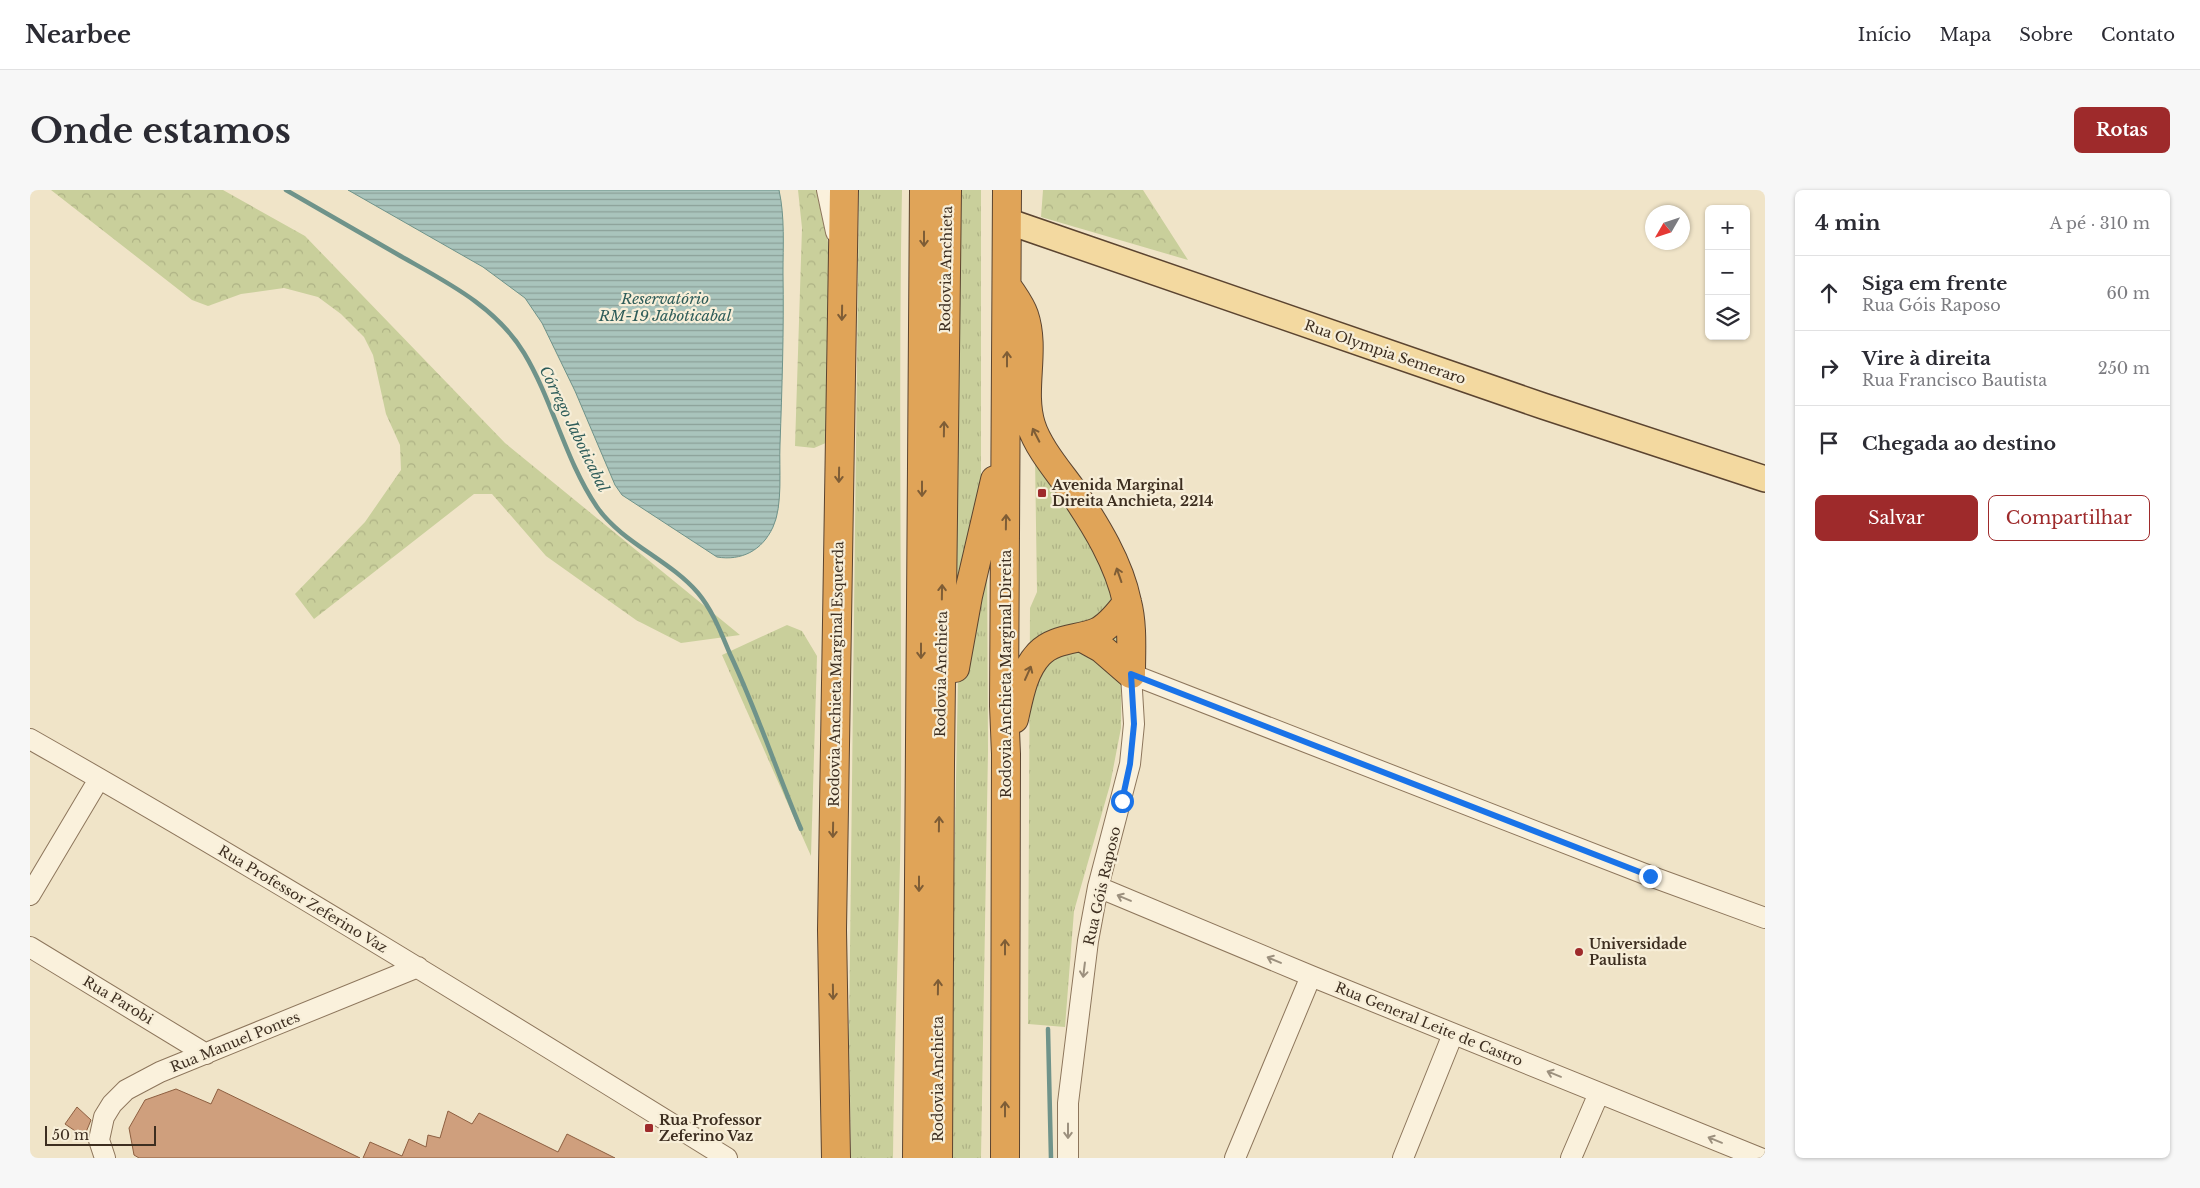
<!DOCTYPE html>
<html lang="pt">
<meta charset="utf-8">
<style>
:root{--surface:#fff;--page:#f7f7f7;--text:#2b2b33;--muted:#7c7c81;--line:#e1e1e2;--accent:#9e2a2b}
body{margin:0;font-family:"Libre Baskerville",serif;background:var(--page);color:var(--text)}
.controls{position:absolute;right:15px;top:15px;display:grid;overflow:hidden;border-radius:8px;box-shadow:0 1px 4px #0004}
.controls button{width:45px;height:45px;display:grid;place-items:center;padding:0;border:0;border-bottom:1px solid var(--line);background:var(--surface);color:var(--text);font:25px sans-serif}
.compass{position:absolute;left:1615px;top:15px;width:45px;height:45px;border-radius:50%;background:var(--surface);box-shadow:0 1px 4px #0004;rotate:231deg}
.scale{position:absolute;left:15px;bottom:12px;width:111px;box-sizing:border-box;padding-left:5px;border:2px solid #3d2e20;border-top:0;font-size:14px;line-height:18px;white-space:nowrap;color:#3d2e20;-webkit-text-stroke:4px #f7eed8;paint-order:stroke}
.stop{position:absolute;width:15px;height:15px;margin:-11px;border:4px solid #1a73e8;border-radius:50%;background:#fff}
.stop.end{background:#1a73e8;border-color:#fff;box-shadow:0 1px 5px #0008}
.list{margin:0;padding:0;list-style:none}
h2{display:flex;justify-content:space-between;align-items:center;height:65px;margin:0;padding:0 20px;font-size:21px}
h2 small{font-size:16px;font-weight:400;color:var(--muted)}
.list li{display:grid;grid-template-columns:32px 1fr auto;gap:15px;align-items:center;box-sizing:border-box;height:75px;padding:0 20px;border-top:1px solid var(--line)}
.list b{display:block;font-size:19px;white-space:nowrap}
.list p{margin:0;font-size:16px;white-space:nowrap;color:var(--muted)}
.list em{font-size:16px;font-style:normal;color:var(--muted)}
.actions{display:flex;gap:10px;padding:15px 20px}
.actions a{flex:1;padding:11px 0;border:1px solid var(--accent);border-radius:8px;text-align:center;font-size:18px;color:var(--accent)}
.actions .main{background:var(--accent);color:#fff}
.icon{flex:none;width:28px;height:28px;fill:none;stroke:currentColor;stroke-width:2;stroke-linecap:round;stroke-linejoin:round}
.map{position:relative;flex:none;width:1735px;height:968px;overflow:hidden;border-radius:8px}
header{display:flex;align-items:center;gap:30px;box-sizing:border-box;height:70px;padding:0 25px;background:var(--surface);border-bottom:1px solid var(--line)}
header strong{font-size:24px}
nav{display:flex;gap:28px;margin-inline-start:auto;font-size:18px}
.intro{display:flex;align-items:center;justify-content:space-between;box-sizing:border-box;height:120px;padding:0 30px}
h1{margin:0;font-size:35px}
.button{padding:12px 22px;border-radius:8px;background:var(--accent);color:#fff;font-size:18px;font-weight:700}
main{display:flex;gap:30px;padding:0 30px}
aside{flex:1;background:var(--surface);border-radius:8px;box-shadow:0 1px 4px #0004}
.map>svg:first-child{display:block}
</style>
<header>
<strong>Nearbee</strong>
<nav><a>Início</a><a>Mapa</a><a>Sobre</a><a>Contato</a></nav>
</header>
<div class="intro"><h1>Onde estamos</h1><a class="button">Rotas</a></div>
<main>
<div class="map">
<svg width="1735" height="968" viewBox="0 0 1735 968">
<defs>
<pattern id="grass-tufts" width="24" height="20" patternUnits="userSpaceOnUse" patternTransform="scale(1.25)"><rect width="24" height="20" fill="#c9cf9b"/><path d="M3 7l-1-3M5 7V3M7 7l1-3M15 17l-1-3M17 17v-4M19 17l1-3" fill="none" stroke="#aeb285"/></pattern>
<pattern id="forest-crowns" width="20" height="18" patternUnits="userSpaceOnUse" patternTransform="scale(1.25)"><rect width="20" height="18" fill="#c9cf9b"/><path d="M2 6a3 3 0 1 1 6 0M12 15a3 3 0 1 1 6 0" fill="none" stroke="#aeb285"/></pattern>
<pattern id="water-rules" width="6" height="5" patternUnits="userSpaceOnUse" patternTransform="scale(1.25)"><rect width="6" height="5" fill="#a9c4bc"/><path d="M0 2.5h6" fill="none" stroke="#8ba098"/></pattern>
</defs>
<rect width="100%" height="100%" fill="#f0e4c8"/>
<path fill="url(#grass-tufts)" d="M829,0H872C868,203 872,405 871,608C870,728 864,848 863,968H821L819,845Z
M928,0H951V308L922,446L928,318Z
M1005,267L1036,312L1074,380L1092,441L1091,538L1080,595L1044,721L1035,837L998,834L1000,418L1007,402Z
M957,352L958,561L951,968H922L921,840L928,488Z
M757,435L772,441L787,466L781,666L692,465Z"/>
<path fill="url(#forest-crowns)" d="M21,0H193L275,46L475,253L710,445L651,453L606,430L516,366L462,304H444L284,429L265,404L335,332L371,280L370,255L356,224L343,165L334,147L311,124L288,107L254,98L211,104L178,116L162,110Z
M768,0H788L801,68L798,252L784,258L765,256L772,38Z
M1013,0H1113L1158,70L1011,27Z"/>
<path fill="url(#water-rules)" stroke="#6f938a" d="M318,0H749C755,27 753,56 753,83C754,140 752,198 750,255C749,278 753,316 743,337C732,361 711,371 687,367L592,305L585,295L545,201L512,133L495,108L453,77Z"/>
<g fill="none" stroke-linecap="round" stroke-linejoin="round">
<path stroke="#6f938a" stroke-width="4.5" d="M256,0C293,21 330,43 367,64C414,91 465,115 494,163C523,211 535,270 567,317C592,353 640,370 668,403C683,421 691,443 700,464C727,521 746,580 771,639
M1018,839L1021,968"/>
</g>
<path fill="#cf9f7d" stroke="#8d5f41" d="M146,899L181,914L188,899L330,968H109L104,965L99,938L115,910Z
M47,917L61,930L54,947L35,934Z
M418,921L442,934L449,923L528,962L537,944L585,968H333L340,952L372,966L379,949L396,957L398,945L410,948Z"/>
<g fill="none" stroke-linecap="round" stroke-linejoin="round">
<defs>
<path id="minor" d="M797,0L806,42
M0,549C236,683 466,825 697,968
M1068,697L1281,786L1730,968
M0,705L69,589
M0,757L176,864
M75,968L69,950L74,927L82,914L96,900L130,882L388,777
M1038,968V913L1058,751L1068,697L1100,574L1104,534L1101,484L1620,686L1735,728
M1205,968L1281,786
M1373,968L1423,844
M1541,968L1569,903"/>
<path id="major" d="M977,31L1513,216L1735,289"/>
<path id="highway" d="M979,99C985,108 991,116 994,125C1006,160 990,200 1001,235C1008,258 1030,283 1044,303C1066,336 1089,373 1097,412C1103,435 1101,461 1101,484
M1051,447L1071,458L1101,484
M925,478L938,406L965,290
M984,529C989,507 993,481 1009,464C1024,448 1048,450 1067,442C1080,436 1089,423 1097,413
M806,968L802,740L814,0
M887,968L894,0
M908,968L910,573L917,0
M975,968L976,564L974,516L977,0"/>
</defs>
<use href="#minor" stroke="#8d765c" stroke-width="22"/>
<use href="#major" stroke="#5b4430" stroke-width="28"/>
<use href="#highway" stroke="#5b4430" stroke-width="30"/>
<use href="#minor" stroke="#faf1dc" stroke-width="20"/>
<use href="#major" stroke="#f3d9a0" stroke-width="25"/>
<use href="#highway" stroke="#e0a458" stroke-width="28"/>
</g>
<defs><path id="oneway-shaft" d="M-6 0H5M1.5-3L5.5 0L1.5 3" fill="none" stroke-width="1.6" stroke-linecap="round" stroke-linejoin="round" transform="scale(1.25)"/></defs>
<g stroke="#7e5d36">
<use href="#oneway-shaft" transform="translate(894 49) rotate(90)"/>
<use href="#oneway-shaft" transform="translate(812 123) rotate(91)"/>
<use href="#oneway-shaft" transform="translate(977 169) rotate(-90)"/>
<use href="#oneway-shaft" transform="translate(914 239) rotate(-89)"/>
<use href="#oneway-shaft" transform="translate(1006 245) rotate(-117)"/>
<use href="#oneway-shaft" transform="translate(809 285) rotate(91)"/>
<use href="#oneway-shaft" transform="translate(892 299) rotate(90)"/>
<use href="#oneway-shaft" transform="translate(976 332) rotate(-89)"/>
<use href="#oneway-shaft" transform="translate(1089 385) rotate(-109)"/>
<use href="#oneway-shaft" transform="translate(912 402) rotate(-89)"/>
<use href="#oneway-shaft" transform="translate(891 461) rotate(90)"/>
<use href="#oneway-shaft" transform="translate(998 483) rotate(-66)"/>
<use href="#oneway-shaft" transform="translate(909 634) rotate(-89)"/>
<use href="#oneway-shaft" transform="translate(803 640) rotate(91)"/>
<use href="#oneway-shaft" transform="translate(889 694) rotate(90)"/>
<use href="#oneway-shaft" transform="translate(975 757) rotate(-90)"/>
<use href="#oneway-shaft" transform="translate(908 797) rotate(-89)"/>
<use href="#oneway-shaft" transform="translate(803 802) rotate(89)"/>
<use href="#oneway-shaft" transform="translate(975 919) rotate(-90)"/>
</g>
<g stroke="#9c907e">
<use href="#oneway-shaft" transform="translate(1094 708) rotate(-157)"/>
<use href="#oneway-shaft" transform="translate(1244 770) rotate(-157)"/>
<use href="#oneway-shaft" transform="translate(1054 780) rotate(97)"/>
<use href="#oneway-shaft" transform="translate(1524 884) rotate(-158)"/>
<use href="#oneway-shaft" transform="translate(1038 941) rotate(90)"/>
<use href="#oneway-shaft" transform="translate(1685 950) rotate(-158)"/>
</g>
<g fill="none" stroke-linecap="round" stroke-linejoin="round">
<path stroke="#1a73e8" stroke-width="6" d="M1092,611L1100,574L1104,534L1101,484L1620,686"/>
</g>
<g fill="#9e2a2b" stroke="#f7eed8" stroke-width="2">
<rect x="1007" y="298" width="10" height="10" rx="2.5"/>
<circle cx="1549" cy="762" r="5"/>
<rect x="614" y="933" width="10" height="10" rx="2.5"/>
</g>
<g text-anchor="middle" stroke-width="4.5" stroke-linejoin="round" paint-order="stroke">
<g font-size="14" fill="#3d2e20" stroke="#f7eed8">
<text transform="translate(916 79) rotate(-89)" y="5">Rodovia Anchieta</text>
<text transform="translate(1355 162) rotate(19)" y="5">Rua Olympia Semeraro</text>
<text transform="translate(806 484) rotate(-89)" y="5">Rodovia Anchieta Marginal Esquerda</text>
<text transform="translate(911 484) rotate(-89)" y="5">Rodovia Anchieta</text>
<text transform="translate(976 484) rotate(-90)" y="5">Rodovia Anchieta Marginal Direita</text>
<text transform="translate(1072 696) rotate(-77)" y="5">Rua Góis Raposo</text>
<text transform="translate(273 709) rotate(31)" y="5">Rua Professor Zeferino Vaz</text>
<text transform="translate(88 810) rotate(31)" y="5">Rua Parobi</text>
<text transform="translate(1399 834) rotate(22)" y="5">Rua General Leite de Castro</text>
<text transform="translate(205 852) rotate(-22)" y="5">Rua Manuel Pontes</text>
<text transform="translate(908 889) rotate(-90)" y="5">Rodovia Anchieta</text>
</g>
<g font-size="14" font-weight="bold" fill="#3d2e20" stroke="#f7eed8" text-anchor="start">
<text x="1022" y="300">Avenida Marginal<tspan x="1022" dy="16">Direita Anchieta, 2214</tspan></text>
<text x="1559" y="759">Universidade<tspan x="1559" dy="16">Paulista</tspan></text>
<text x="629" y="935">Rua Professor<tspan x="629" dy="16">Zeferino Vaz</tspan></text>
</g>
<g font-size="15" font-style="italic" fill="#2f5d5a" stroke="#f7eed8">
<text x="635" y="114">Reservatório<tspan x="635" dy="17">RM-19 Jaboticabal</tspan></text>
<text transform="translate(544 239) rotate(64)" y="5">Córrego Jaboticabal</text>
</g>
</g>
</svg>
<div class="controls">
<button>+</button>
<button>−</button>
<button><svg class="icon" aria-label="layers" viewBox="0 0 24 24"><path d="M12 4l9 5-9 5-9-5zM3 14l9 5 9-5"/></svg></button>
</div>
<svg class="compass" viewBox="-18 -18 36 36"><path d="M0-13l5 13h-10z" fill="#e53935"/><path d="M0 13l5-13h-10z" fill="#7c7c81"/></svg>
<div class="scale">50 m</div>
<div class="stop" style="left:1092px;top:611px"></div>
<div class="stop end" style="left:1620px;top:686px"></div>
</div>
<aside>
<h2>4 min<small>A pé · 310 m</small></h2>
<ul class="list">
<li><svg class="icon" aria-label="ahead" viewBox="0 0 24 24"><path d="M12 20V5M6 11l6-6 6 6"/></svg><div><b>Siga em frente</b><p>Rua Góis Raposo</p></div><em>60 m</em></li>
<li><svg class="icon" aria-label="right" viewBox="0 0 24 24"><path d="M7 20v-9h11M14 6l5 5-5 5"/></svg><div><b>Vire à direita</b><p>Rua Francisco Bautista</p></div><em>250 m</em></li>
<li><svg class="icon" aria-label="arrive" viewBox="0 0 24 24"><path d="M6 21V4h12l-3 4 3 4H6"/></svg><div><b>Chegada ao destino</b></div></li>
</ul>
<div class="actions"><a class="main">Salvar</a><a>Compartilhar</a></div>
</aside>
</main>
